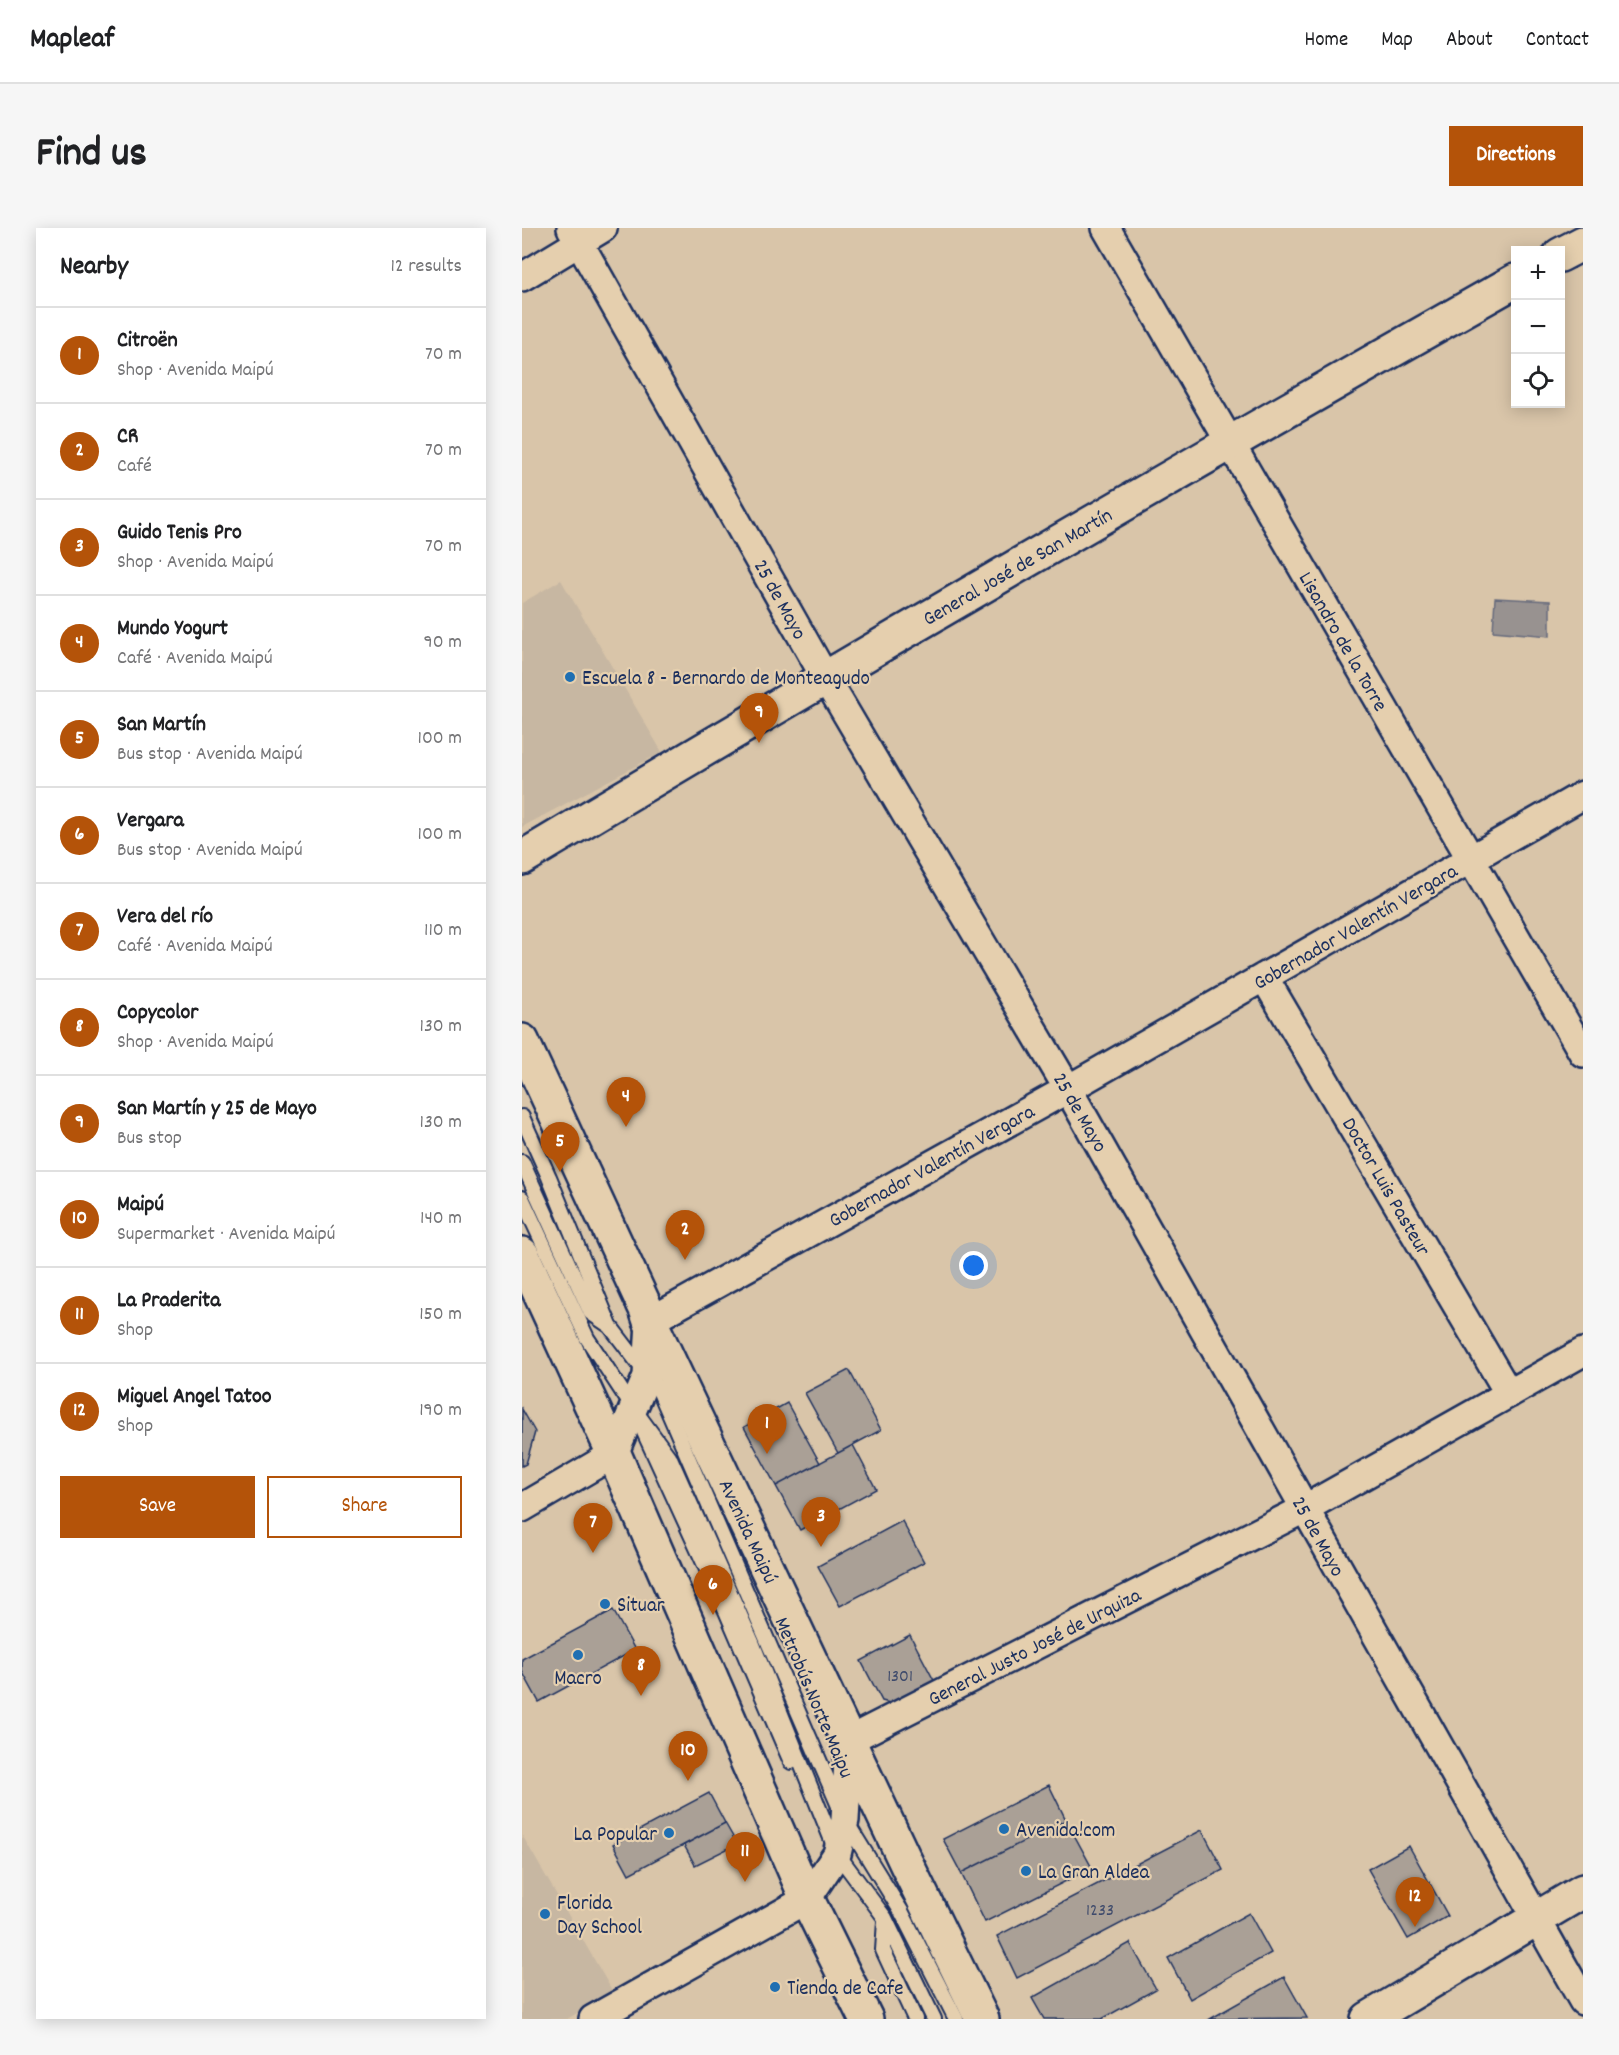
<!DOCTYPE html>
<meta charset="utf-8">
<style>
:root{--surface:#fff;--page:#f6f6f6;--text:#202124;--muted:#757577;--line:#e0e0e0;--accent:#b45309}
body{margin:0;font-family:Dekko,sans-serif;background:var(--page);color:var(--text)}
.controls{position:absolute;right:18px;top:18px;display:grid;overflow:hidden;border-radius:0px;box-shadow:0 3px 15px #0003}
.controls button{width:54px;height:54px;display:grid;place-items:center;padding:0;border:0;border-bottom:2px solid var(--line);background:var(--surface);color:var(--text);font:30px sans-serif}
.you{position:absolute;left:452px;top:1038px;width:21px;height:21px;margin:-15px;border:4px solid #fff;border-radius:50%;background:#1a73e8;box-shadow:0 0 0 9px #1a73e833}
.badge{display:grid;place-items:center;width:39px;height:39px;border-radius:50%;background:var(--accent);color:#fff;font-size:20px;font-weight:700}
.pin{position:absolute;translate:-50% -50px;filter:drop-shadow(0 2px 3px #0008)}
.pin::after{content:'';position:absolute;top:32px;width:21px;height:18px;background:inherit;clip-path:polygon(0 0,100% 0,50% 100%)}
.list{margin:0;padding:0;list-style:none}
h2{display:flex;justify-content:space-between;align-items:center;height:78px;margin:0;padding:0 24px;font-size:26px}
h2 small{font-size:20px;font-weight:400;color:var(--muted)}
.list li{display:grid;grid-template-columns:39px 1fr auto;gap:18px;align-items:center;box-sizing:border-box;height:96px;padding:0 24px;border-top:2px solid var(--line)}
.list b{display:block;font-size:22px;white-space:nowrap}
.list p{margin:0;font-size:20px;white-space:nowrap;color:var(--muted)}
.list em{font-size:20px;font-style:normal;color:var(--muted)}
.actions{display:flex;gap:12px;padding:18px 24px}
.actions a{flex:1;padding:14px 0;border:2px solid var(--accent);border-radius:0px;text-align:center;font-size:21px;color:var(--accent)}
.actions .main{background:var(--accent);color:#fff}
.icon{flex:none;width:33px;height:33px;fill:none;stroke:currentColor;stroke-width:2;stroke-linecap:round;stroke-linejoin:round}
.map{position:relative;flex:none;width:1061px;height:1791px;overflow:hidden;border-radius:0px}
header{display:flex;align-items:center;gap:36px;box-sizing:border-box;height:84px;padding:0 30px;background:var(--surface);border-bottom:2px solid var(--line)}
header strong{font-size:28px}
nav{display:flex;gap:33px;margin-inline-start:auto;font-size:21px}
.intro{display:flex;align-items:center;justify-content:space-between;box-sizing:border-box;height:144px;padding:0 36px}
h1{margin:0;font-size:42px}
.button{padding:15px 27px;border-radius:0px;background:var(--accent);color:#fff;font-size:21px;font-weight:700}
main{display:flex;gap:36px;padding:0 36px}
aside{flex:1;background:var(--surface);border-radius:0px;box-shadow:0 3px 15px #0003}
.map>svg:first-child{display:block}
</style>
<header>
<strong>Mapleaf</strong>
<nav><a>Home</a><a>Map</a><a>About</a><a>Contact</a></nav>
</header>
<div class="intro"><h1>Find us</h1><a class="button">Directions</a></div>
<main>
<aside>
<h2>Nearby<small>12 results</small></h2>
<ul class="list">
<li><span class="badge">1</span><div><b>Citroën</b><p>Shop · Avenida Maipú</p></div><em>70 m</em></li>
<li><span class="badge">2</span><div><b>CR</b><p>Café</p></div><em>70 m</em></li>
<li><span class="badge">3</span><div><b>Guido Tenis Pro</b><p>Shop · Avenida Maipú</p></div><em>70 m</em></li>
<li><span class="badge">4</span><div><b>Mundo Yogurt</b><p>Café · Avenida Maipú</p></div><em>90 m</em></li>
<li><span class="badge">5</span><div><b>San Martín</b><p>Bus stop · Avenida Maipú</p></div><em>100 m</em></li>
<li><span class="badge">6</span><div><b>Vergara</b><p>Bus stop · Avenida Maipú</p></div><em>100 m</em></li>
<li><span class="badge">7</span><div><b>Vera del río</b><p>Café · Avenida Maipú</p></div><em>110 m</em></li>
<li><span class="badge">8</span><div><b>Copycolor</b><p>Shop · Avenida Maipú</p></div><em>130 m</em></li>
<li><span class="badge">9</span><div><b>San Martín y 25 de Mayo</b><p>Bus stop</p></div><em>130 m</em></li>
<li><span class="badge">10</span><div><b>Maipú</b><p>Supermarket · Avenida Maipú</p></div><em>140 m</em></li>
<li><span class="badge">11</span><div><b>La Praderita</b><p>Shop</p></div><em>150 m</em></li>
<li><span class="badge">12</span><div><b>Miguel Angel Tatoo</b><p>Shop</p></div><em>190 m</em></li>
</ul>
<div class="actions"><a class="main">Save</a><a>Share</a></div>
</aside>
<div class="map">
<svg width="1061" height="1791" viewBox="0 0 1061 1791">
<rect width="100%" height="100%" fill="#d9c5a9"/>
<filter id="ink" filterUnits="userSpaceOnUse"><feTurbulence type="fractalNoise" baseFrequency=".0167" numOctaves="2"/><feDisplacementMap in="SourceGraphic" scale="12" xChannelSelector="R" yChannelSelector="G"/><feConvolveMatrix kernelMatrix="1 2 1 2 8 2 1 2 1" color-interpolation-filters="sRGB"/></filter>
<g filter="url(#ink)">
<path fill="#c7b7a2" d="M39,352L140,524L0,599V375Z
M0,1607L91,1764L45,1791H0Z"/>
<path fill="#989290" stroke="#666a7c" stroke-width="1.5" d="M973,370L1028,373V408L971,403Z"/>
<path fill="#aaa096" stroke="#1b2f5e" stroke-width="1.5" d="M327,1142L359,1202L316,1225L283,1165Z
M265,1175L298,1235L254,1258L222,1199Z
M0,1181L13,1204L4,1236L0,1238Z
M331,1217L354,1261L278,1302L254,1258Z
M380,1293L402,1334L318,1378L296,1338Z
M91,1382L113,1422L17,1474L0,1443V1431Z
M388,1407L417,1462L384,1479L360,1473L339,1433Z
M527,1557L544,1592L439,1645L421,1611Z
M187,1565L203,1595L107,1646L91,1616Z
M544,1592L570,1640L463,1694L439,1645Z
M203,1595L215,1616L173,1637L162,1617Z
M680,1602L701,1642L495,1750L475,1708Z
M887,1618L926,1688L886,1711L846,1641Z
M727,1685L749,1725L668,1771L646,1730Z
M608,1715L634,1761L580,1791H522L510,1770Z
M608,1715L634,1761L580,1791H522L510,1770Z
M762,1749L785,1790L688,1791Z"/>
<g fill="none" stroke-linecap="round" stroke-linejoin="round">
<defs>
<path id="service" d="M0,889L27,949L88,1098L137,1162L323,1592L379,1683L434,1791
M0,934L69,1085L88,1098
M0,970L65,1110L111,1180L149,1232L230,1414L313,1620
M122,1204L204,1383L269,1534
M314,1624L363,1690L412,1791
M363,1693L361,1722L393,1791"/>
<path id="minor" d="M49,0L304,451L546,861L1061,1773
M584,0L1061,825
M0,49L81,0
M742,749L987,1166
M0,1280L92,1226L125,1148L128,1093L546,861L1061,567
M71,1791L285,1671L315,1626L323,1592L327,1512L782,1281L1061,1124"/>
<path id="tertiary" d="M1038,27L1061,15
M0,630C329,433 660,241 993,53
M846,1791L1061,1663"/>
<path id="secondary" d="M0,813L124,1081L128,1093L385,1637L460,1791
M0,1026L92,1226L285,1671L344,1791"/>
</defs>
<use href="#service" stroke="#1b2f5e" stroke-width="18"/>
<use href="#minor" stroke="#1b2f5e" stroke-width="32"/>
<use href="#tertiary" stroke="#1b2f5e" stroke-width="38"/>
<use href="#secondary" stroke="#1b2f5e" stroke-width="38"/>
<use href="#service" stroke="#e5cfae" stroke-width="14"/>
<use href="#minor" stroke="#e5cfae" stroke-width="27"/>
<use href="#tertiary" stroke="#e5cfae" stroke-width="33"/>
<use href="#secondary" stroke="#e5cfae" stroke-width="33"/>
</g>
</g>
<g fill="#1f6fb2" stroke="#e5cfae" stroke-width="2">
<circle cx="48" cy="449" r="6"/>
<circle cx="83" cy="1376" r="6"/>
<circle cx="56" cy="1427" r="6"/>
<circle cx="482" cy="1601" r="6"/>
<circle cx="147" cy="1605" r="6"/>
<circle cx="504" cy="1643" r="6"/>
<circle cx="23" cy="1686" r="6"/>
<circle cx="253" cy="1759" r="6"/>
</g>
<g text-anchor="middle" stroke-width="4.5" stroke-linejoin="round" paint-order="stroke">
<g font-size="18" fill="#3f4b6c">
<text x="378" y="1453">1301</text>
<text x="578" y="1687">1233</text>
</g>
<g font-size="21" fill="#1b2f5e" stroke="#e5cfae">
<text transform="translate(495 338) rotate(-30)" y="7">General José de San Martín</text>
<text transform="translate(259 371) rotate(61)" y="7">25 de Mayo</text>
<text transform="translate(822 413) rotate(60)" y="7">Lisandro de la Torre</text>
<text transform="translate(833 698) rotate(-30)" y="7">Gobernador Valentín Vergara</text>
<text transform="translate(559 884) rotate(60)" y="7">25 de Mayo</text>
<text transform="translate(409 937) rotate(-29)" y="7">Gobernador Valentín Vergara</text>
<text transform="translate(865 958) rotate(60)" y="7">Doctor Luis Pasteur</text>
<text transform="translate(227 1303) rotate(65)" y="7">Avenida Maipú</text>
<text transform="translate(797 1308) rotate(61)" y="7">25 de Mayo</text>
<text transform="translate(512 1418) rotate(-27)" y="7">General Justo José de Urquiza</text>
<text transform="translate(293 1469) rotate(67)" y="7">Metrobús Norte Maipu</text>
</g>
<g font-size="21" fill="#1b2f5e" stroke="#e5cfae" text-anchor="start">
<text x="60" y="456">Escuela 8 - Bernardo de Monteagudo</text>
<text x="95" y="1383">Situar</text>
<text x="56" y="1456" text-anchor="middle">Macro</text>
<text x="494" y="1608">Avenida!com</text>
<text x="135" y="1612" text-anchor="end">La Popular</text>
<text x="516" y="1650">La Gran Aldea</text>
<text x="35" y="1681">Florida<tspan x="35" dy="24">Day School</tspan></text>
<text x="265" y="1766">Tienda de Cafe</text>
</g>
</g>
</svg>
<div class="controls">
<button>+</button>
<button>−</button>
<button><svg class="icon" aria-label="locate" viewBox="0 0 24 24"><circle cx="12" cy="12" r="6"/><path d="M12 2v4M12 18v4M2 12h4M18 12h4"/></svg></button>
</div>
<div class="you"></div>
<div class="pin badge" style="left:245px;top:1226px">1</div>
<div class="pin badge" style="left:163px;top:1032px">2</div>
<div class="pin badge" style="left:299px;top:1319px">3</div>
<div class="pin badge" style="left:104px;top:899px">4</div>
<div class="pin badge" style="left:38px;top:944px">5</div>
<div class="pin badge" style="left:191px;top:1387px">6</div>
<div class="pin badge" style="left:71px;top:1325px">7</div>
<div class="pin badge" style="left:119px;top:1468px">8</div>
<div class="pin badge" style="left:237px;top:515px">9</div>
<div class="pin badge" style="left:166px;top:1553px">10</div>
<div class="pin badge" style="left:223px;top:1654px">11</div>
<div class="pin badge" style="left:893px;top:1699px">12</div>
</div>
</main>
